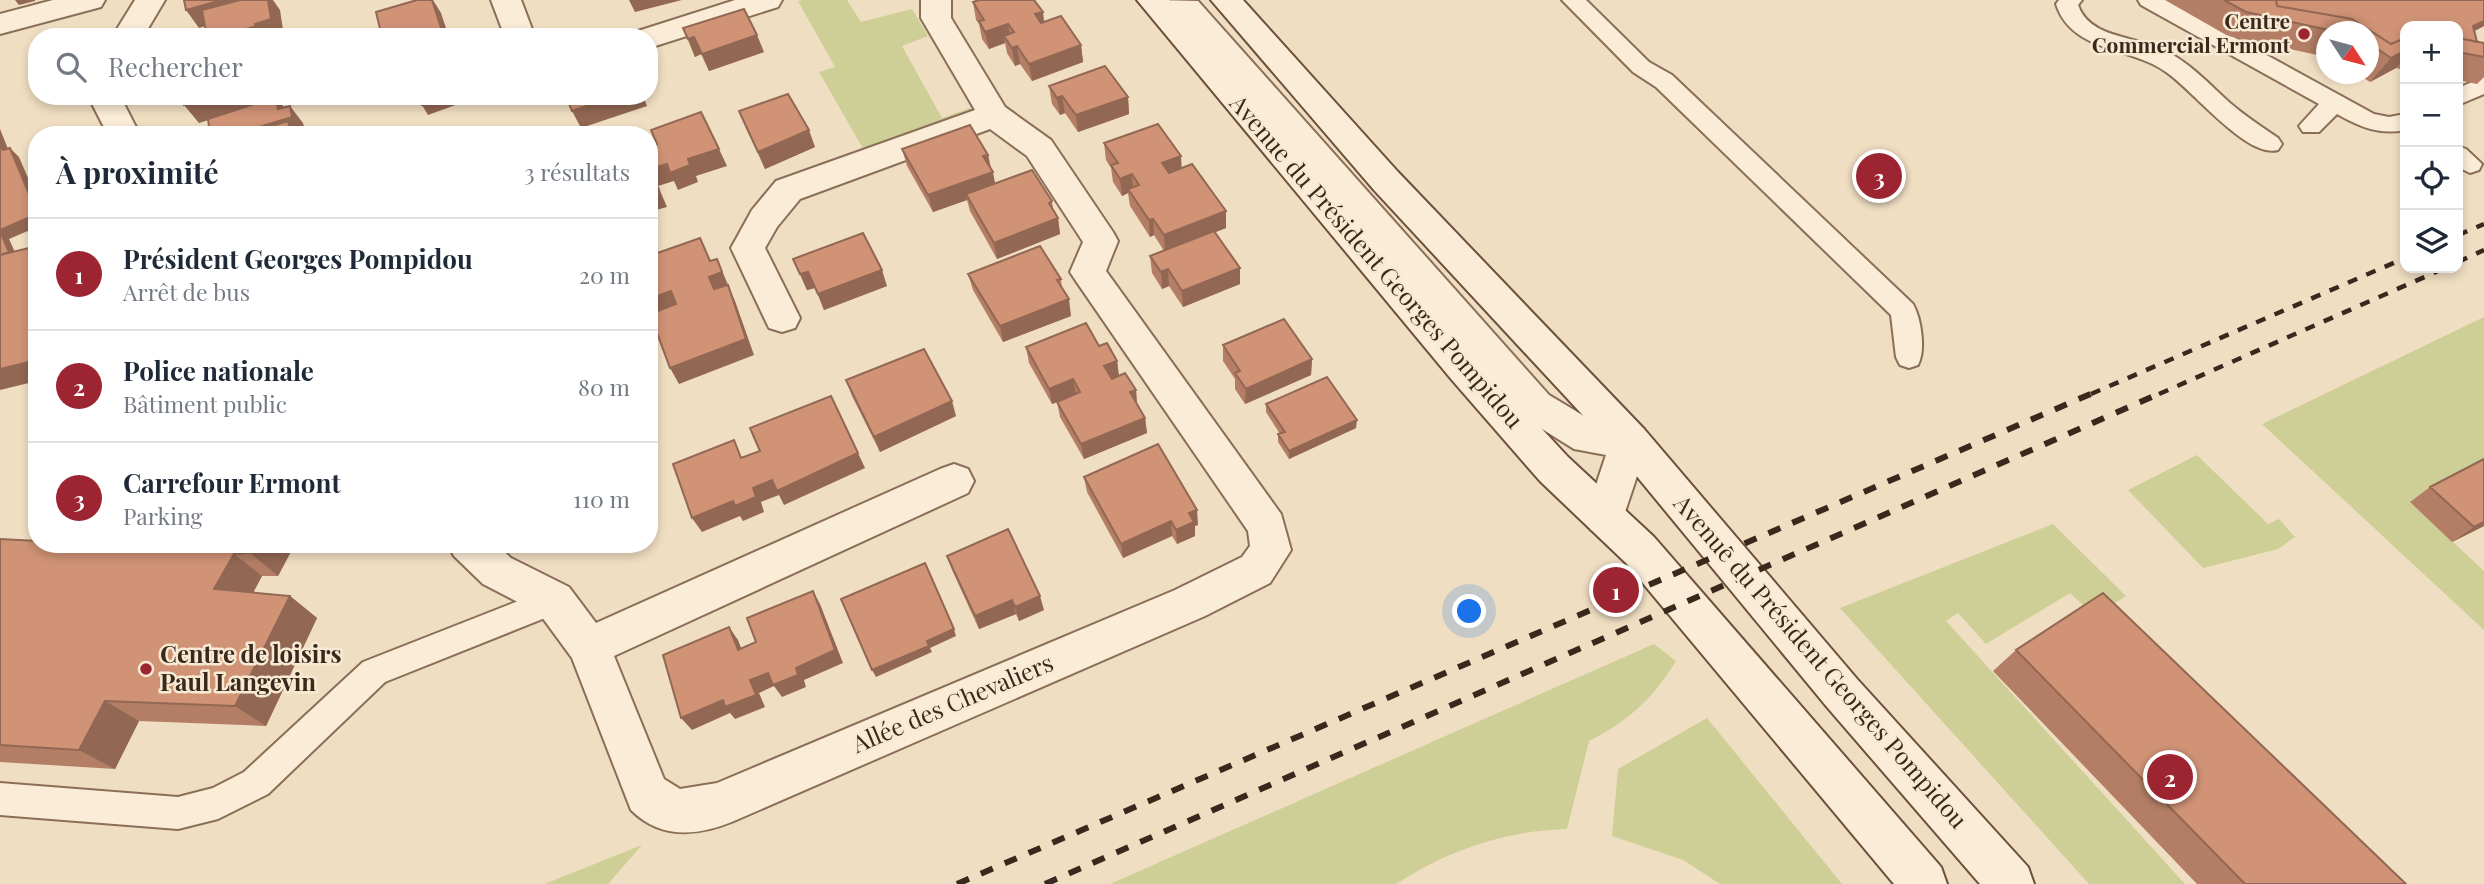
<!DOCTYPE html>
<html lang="fr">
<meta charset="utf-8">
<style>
:root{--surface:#fff;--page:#f6f6f7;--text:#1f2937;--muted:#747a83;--line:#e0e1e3;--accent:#9d2532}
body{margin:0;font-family:"Playfair Display",serif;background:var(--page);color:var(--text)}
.controls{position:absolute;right:21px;top:21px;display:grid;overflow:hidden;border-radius:14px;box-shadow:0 4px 10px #0003}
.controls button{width:63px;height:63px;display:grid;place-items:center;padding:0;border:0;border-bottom:2px solid var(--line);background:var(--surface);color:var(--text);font:35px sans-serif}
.compass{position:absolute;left:2316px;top:21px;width:63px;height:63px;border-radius:50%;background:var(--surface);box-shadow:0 4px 10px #0003;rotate:126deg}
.you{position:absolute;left:1470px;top:612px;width:24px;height:24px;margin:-18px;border:5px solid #fff;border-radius:50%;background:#1a73e8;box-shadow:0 0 0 10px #1a73e833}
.badge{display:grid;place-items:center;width:46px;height:46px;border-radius:50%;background:var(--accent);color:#fff;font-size:23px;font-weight:700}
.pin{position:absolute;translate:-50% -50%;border:4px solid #fff;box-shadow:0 2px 7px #0006}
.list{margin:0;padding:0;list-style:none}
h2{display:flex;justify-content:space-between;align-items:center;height:91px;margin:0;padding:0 28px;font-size:30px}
h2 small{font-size:23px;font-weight:400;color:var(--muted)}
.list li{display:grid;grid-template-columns:46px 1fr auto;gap:21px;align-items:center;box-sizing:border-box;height:112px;padding:0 28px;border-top:2px solid var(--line)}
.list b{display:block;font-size:26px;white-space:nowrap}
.list p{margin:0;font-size:23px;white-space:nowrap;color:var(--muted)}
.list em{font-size:23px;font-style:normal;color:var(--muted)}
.icon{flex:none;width:38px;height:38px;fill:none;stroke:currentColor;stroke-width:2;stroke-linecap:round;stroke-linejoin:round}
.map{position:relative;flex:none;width:2484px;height:884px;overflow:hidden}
.search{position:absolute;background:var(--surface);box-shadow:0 4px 10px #0003;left:28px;top:28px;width:630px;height:77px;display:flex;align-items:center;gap:18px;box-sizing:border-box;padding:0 24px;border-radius:28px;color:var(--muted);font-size:26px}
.panel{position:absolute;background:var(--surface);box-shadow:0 4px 10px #0003;left:28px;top:126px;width:630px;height:427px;border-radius:28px}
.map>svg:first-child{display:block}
</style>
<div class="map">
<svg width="2484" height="884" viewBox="0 0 2484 884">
<rect width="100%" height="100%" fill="#f0dec2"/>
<path fill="#cecf96" d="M803,0H847L861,22L912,9L928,36L902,46L942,118L970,108L973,114L865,152L819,72L835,67L798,1Z
M2484,317V464L2410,502L2484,571V630L2262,424Z
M2197,455L2268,524L2279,519L2295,537L2278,549L2203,568L2128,490Z
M2053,524L2126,596L2094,616L2070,593L1986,644L1958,613L1946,621L2185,884H2089L1840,608Z
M1654,644L1676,661C1653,699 1628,721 1589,741L1567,829C1504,831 1449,850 1396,884H1110Z
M1707,718L1842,884H1720L1683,860L1612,836L1618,769Z
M642,845L608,884H545L547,883Z"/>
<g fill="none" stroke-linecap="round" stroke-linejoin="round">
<defs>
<path id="lane" d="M1562,0H1586L1649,62L1672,75L1913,304C1921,318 1926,350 1918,365L1909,368L1900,365L1896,357L1891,315L1656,87L1633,72Z
M2059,0H2082L2078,5C2089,38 2134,36 2162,49C2189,62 2208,83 2230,103C2245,116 2262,127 2278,138L2282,144L2278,150C2247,159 2192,89 2166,72C2130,46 2072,53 2056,4Z
M2138,0H2166L2374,114L2389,117L2405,114V130C2379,135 2360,127 2337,114L2319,132H2303L2299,126L2319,104L2141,5Z
M2484,77V94L2458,105V88Z
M2458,146L2466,149L2482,164L2479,170L2470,173L2458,167Z
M554,587L565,590L569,600L565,610L385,682L268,794L218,819L178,829L0,815V783L178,797L213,788L244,772L363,662Z"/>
<path id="street" d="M53,0H105L101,7L0,34V14Z
M135,0H165L143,37H112Z
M491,0H521L535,37H505Z
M735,0H782L778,7L649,48V37H634L638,31Z
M921,0H951V18L1005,107L1051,140L1113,232L1118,241L1106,271L1281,514L1291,550L1270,583L1205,616L734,821C698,836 661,840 631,810L572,658L539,613L483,584L454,556L448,544H496L511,558L569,587L596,623L940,469L954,464L968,469L974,481L968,493L614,656L664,779L680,789L717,783L1175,590L1242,557L1250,546L1248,531L1076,281L1070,272L1083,242L1027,156L990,129L800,199L777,227L765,248L800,318L795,328L782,332L769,328L731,248L752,210L776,181L975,110L921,18Z
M1158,0L1198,1L1549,395L1594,422L1630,424L1644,429L1649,440L1619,530L1605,535L1591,530L1585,518L1606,455L1574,449L1523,417L1176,15L1162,7Z
M88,96H120L140,135H108Z"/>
<path id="secondary" d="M1137,0H1169L1478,360L1568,457L1654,537L1941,867L1947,884H1894L1626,563L1540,481L1452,380Z
M1211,0H1243L1398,172L1644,429L1857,679L2028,867L2034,884H1980L1827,707L1616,451L1374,190Z"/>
</defs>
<use href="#lane" stroke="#8b6e58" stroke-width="4"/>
<use href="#street" stroke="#8b6e58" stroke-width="4"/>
<use href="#secondary" stroke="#6d4f3b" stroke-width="4"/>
<use href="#lane" fill="#faecd6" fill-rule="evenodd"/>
<use href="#street" fill="#faecd6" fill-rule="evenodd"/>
<use href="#secondary" fill="#faecd6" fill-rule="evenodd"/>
<path stroke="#3a281d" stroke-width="4.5" stroke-dasharray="10 10" stroke-linecap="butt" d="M2458,235L2484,224
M2458,262L2484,250
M2091,394L2405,258
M2159,394L2445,268"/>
<path stroke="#3a281d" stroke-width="6" stroke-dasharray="13 13" stroke-linecap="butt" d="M957,884L2095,392
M1045,884L2163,392"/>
</g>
<path fill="#b37e65" d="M2165,0H2484V26L2474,31L2477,42L2484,43V77L2477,84L2458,80V26H2405V70L2396,68L2370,82L2358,74H2369V32H2327V57L2228,36Z
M973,2L1044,22L1081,45L1083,62L1032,81L1020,64L1015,66L1007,53L1005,43L989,49L982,39L979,24L976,20Z
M683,28L764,52L709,71L701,54L695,57Z
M1049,86L1128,97L1129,114L1078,132L1065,113L1060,115L1052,104Z
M739,111L815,147L765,169L746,128Z
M1104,143L1182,168L1226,211V228L1215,232L1240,268V284L1183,307L1169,286L1162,289L1152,273L1150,256L1164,251L1154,235L1150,237L1130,206L1128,193L1122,196L1113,182L1111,168L1106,160Z
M902,149L988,155L995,184L1052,201L1053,210L1058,218L1060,234L997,259L970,211L967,200L933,212L907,166Z
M793,259L887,286L824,310L815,288L807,290Z
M968,274L1061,279L1062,289L1071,316L1003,342L973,290Z
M1223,345L1312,359L1311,375L1245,404L1235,389V379L1223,361Z
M1099,346L1117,361L1119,376L1136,390L1137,404L1145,418L1147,433L1084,459L1060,417L1057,402L1052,404L1029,363L1026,347Z
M846,380L956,416L880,452L852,396Z
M1266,404L1356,428L1289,459L1278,442V434H1280L1266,412Z
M2484,459V526L2452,542L2410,502L2430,487Z
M1084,477L1198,525L1195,526V536L1177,544L1172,536L1123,558L1087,492Z
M0,539L170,549L295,544L278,576H262L253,593L290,596L317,618L266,726L139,721L115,769L0,762Z
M947,556L1044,610L1019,621L1016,614L979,629L952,570Z
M2016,650L2406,884H2197L1993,671Z"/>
<path fill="#926753" d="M15,0H35V1L19,5Z
M222,0H241L243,15L199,28L186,10Z
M268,0H273L280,10L284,36L220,37L255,24Z
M432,0H433L441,13L449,37H444Z
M629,0H682L635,12Z
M1043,12L1045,29L1035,14Z
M2484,21V26L2465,36L2473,26Z
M1008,24L1011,41L1004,36L1005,43L989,49L985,32Z
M757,35L764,52L709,71L702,54Z
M694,37L701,54L695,57L688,39Z
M1081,45L1083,62L1032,81L1029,64Z
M1017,46L1020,64L1015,66L1012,48Z
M2405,51V58L2396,68L2370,82L2391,58Z
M215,96H269V97L251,102V107L199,123L184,105Z
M449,96H459L461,103L428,115L422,105Z
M616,96H643L647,106L581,128L572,111Z
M1062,96L1065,113L1060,115L1057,98Z
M276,97L290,115V106L303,123L306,134L233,135L278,109Z
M1128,97L1129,114L1078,132L1076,115Z
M0,129L12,159L3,150L0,143Z
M809,130L815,147L765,169L758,152Z
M10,148L19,157L37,199V213Z
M719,149L727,166L696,176L698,182L678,190L674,181L658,186L667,207L649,212L650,169L667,164L688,159Z
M988,155L991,172L983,156Z
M1181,156L1182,173L1163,180L1162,163Z
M993,172L996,189L966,194L967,200L933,212L928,195Z
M1132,174L1133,191L1128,189V193L1122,196L1120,179Z
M1226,211V228L1165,252L1164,235Z
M37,214V227L9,239L23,270L13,261L0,230Z
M1058,218L1060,234L997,259L994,243Z
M1153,219L1154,235L1150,237L1149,220Z
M717,259L735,301L754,355L679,384L670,368L722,306L709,277Z
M1240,268V284L1183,307L1182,291Z
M1168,269L1169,286L1162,289L1161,272Z
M882,270L887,286L824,310L818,294Z
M808,272L815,288L807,290L800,274Z
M671,291L680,307L656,316L649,304V299Z
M1069,299L1071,316L1003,342L1000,326Z
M1312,359L1311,375L1245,404L1246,389Z
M37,360V381L0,390V369Z
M1117,361L1119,377L1106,381L1104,366Z
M1073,379L1076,395L1052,404L1049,389Z
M1136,390L1137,406L1130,392Z
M952,401L956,416L880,452L874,437Z
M1145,418L1147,433L1084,459L1081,444Z
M1357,420L1356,428L1289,459V451Z
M858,453L865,468L784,505L779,495L761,502L764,512L743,521L740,516L702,532L692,518L753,488L772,480Z
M1197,510L1198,525L1195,526V536L1177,544L1176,530L1189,513Z
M1171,521L1172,536L1123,558L1121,544Z
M2484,522V526L2452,542L2474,527Z
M255,544H295L278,576L250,553Z
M234,554L262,576L243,611L214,589Z
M813,591L820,604L843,663L804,680L806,687L782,697L774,686L759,693L765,707L735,719L730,713L692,730L681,718L750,680L768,673L796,668Z
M290,596L317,618L266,726L235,706Z
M1040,596L1044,610L1019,621L1015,607Z
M1012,600L1016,614L979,629L975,616Z
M729,627L738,640L747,663L738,650Z
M954,629L956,636L930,648L932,652L876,677L872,670L927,641Z
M105,701L139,721L115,769L79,750Z"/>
<path fill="#d09376" stroke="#926753" stroke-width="2" d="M184,0H222L186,10Z
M240,0H268L271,19L255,24L256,26L220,37H207L202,10Z
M417,0H432L444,37H382L376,12Z
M979,0H1034L1043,12L1035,14L1041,23L1061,16L1081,45L1029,64L1017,46L1012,48L1004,36L1014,32L1008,24L985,32L979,21L984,20L973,2Z
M2224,0H2276L2277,6L2352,19L2391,44L2405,38V51L2391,58L2369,43V32H2338L2246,12Z
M2276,0H2484V21L2473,26L2477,42L2458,38V26H2405V38L2391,44L2352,19L2277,6Z
M744,9L757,35L702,54L694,37L688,39L683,28Z
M2458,38L2484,43V57L2458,52Z
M1105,66L1128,97L1076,115L1062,96L1057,98L1049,86Z
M788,94L809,130L758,152L739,111Z
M183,96H215L184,105Z
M419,96H449L422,105Z
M566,96H616L572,111Z
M276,97L278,109L290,106L292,117L233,135H210L208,119Z
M701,112L719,149L688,159L690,165L670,173L667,164L650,169L659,190L649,193V147L657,144L651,130Z
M288,121L291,135H243Z
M1158,124L1181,156L1162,163L1169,173L1192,164L1226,211L1164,235L1153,219L1149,220L1128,189L1139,185L1132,174L1120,179L1111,165L1118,163L1104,143Z
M970,125L988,155L983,156L993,172L928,195L902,149Z
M0,143L3,150L10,148L37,213V214L0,230Z
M1032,170L1052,201L1049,203L1058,218L994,243L966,194Z
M0,231L9,252L0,255Z
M1214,231L1240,268L1182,291L1168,269L1161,272L1150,256Z
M863,233L882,270L818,294L808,272L800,274L793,259Z
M700,238L710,261L717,259L722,272L709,277L714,289L728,285L746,339L670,368L650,314L676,304L671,291L649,299V256Z
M37,246V360L0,369V255Z
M1040,246L1061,279L1057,280L1069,299L1000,326L968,274Z
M1284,319L1312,359L1246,389L1235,373L1240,371L1223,345Z
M1086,323L1099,346L1107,343L1117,361L1104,366L1112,379L1125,373L1136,390L1130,392L1145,418L1081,444L1057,402L1080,392L1073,379L1049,389L1026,347Z
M924,349L952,401L874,437L846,380Z
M1327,377L1357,420L1289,451L1278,434L1285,432L1266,404Z
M831,396L858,453L777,491L772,480L753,488L756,497L735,506L733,501L692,518L673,464L734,440L741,458L760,451L750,428Z
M1158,444L1197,510L1189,513L1194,522L1176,530L1171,521L1121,544L1084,477Z
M2484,459V522L2474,527L2430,487Z
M1008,529L1040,596L1015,607L1012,600L975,616L947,556Z
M0,539L37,541V544H87L170,549L172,544H255L250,553L234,554L214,589L290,596L235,706L105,701L79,750L0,745Z
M925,563L954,629L927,641L929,646L872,670L841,599Z
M813,591L835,650L796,668L798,675L773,685L768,673L750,680L756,695L725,707L723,700L681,718L663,655L729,627L738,650L756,642L747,618Z
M2103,593L2406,884H2245L2016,650Z"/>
<g fill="#9d2532" stroke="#f7e9d2" stroke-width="2.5">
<circle cx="2304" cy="34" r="7"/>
<circle cx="146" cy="669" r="7"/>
</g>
<g text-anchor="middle" stroke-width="5" stroke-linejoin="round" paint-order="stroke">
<g font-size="21" font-weight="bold" fill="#3a281d" stroke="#f7e9d2" text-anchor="end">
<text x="2290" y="29">Centre<tspan x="2290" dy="24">Commercial Ermont</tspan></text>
</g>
<g font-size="24" fill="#3a281d" stroke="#f7e9d2">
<text transform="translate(1376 262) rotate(49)" y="8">Avenue du Président Georges Pompidou</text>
<text transform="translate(1820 662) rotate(49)" y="8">Avenue du Président Georges Pompidou</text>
<text transform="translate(953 704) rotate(-23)" y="8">Allée des Chevaliers</text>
</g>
<g font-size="24" font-weight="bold" fill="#3a281d" stroke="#f7e9d2" text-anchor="start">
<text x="160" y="663">Centre de loisirs<tspan x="160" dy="28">Paul Langevin</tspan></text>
</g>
</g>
</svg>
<div class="controls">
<button>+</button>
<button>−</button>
<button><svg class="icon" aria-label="locate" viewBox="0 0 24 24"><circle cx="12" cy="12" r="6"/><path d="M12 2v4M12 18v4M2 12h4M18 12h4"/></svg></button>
<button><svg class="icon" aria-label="layers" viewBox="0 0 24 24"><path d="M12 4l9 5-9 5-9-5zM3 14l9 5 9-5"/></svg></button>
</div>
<svg class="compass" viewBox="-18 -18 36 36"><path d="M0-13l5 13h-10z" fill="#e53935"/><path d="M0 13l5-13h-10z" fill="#747a83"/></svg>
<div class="you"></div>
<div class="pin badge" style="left:1616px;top:590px">1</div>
<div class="pin badge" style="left:2170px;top:777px">2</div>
<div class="pin badge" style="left:1879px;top:176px">3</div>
<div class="search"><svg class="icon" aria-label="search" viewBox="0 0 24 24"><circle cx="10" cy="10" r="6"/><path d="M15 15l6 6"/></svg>Rechercher</div>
<section class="panel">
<h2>À proximité<small>3 résultats</small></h2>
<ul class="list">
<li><span class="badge">1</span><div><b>Président Georges Pompidou</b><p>Arrêt de bus</p></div><em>20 m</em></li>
<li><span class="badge">2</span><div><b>Police nationale</b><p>Bâtiment public</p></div><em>80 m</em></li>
<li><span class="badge">3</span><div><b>Carrefour Ermont</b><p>Parking</p></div><em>110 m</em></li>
</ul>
</section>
</div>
